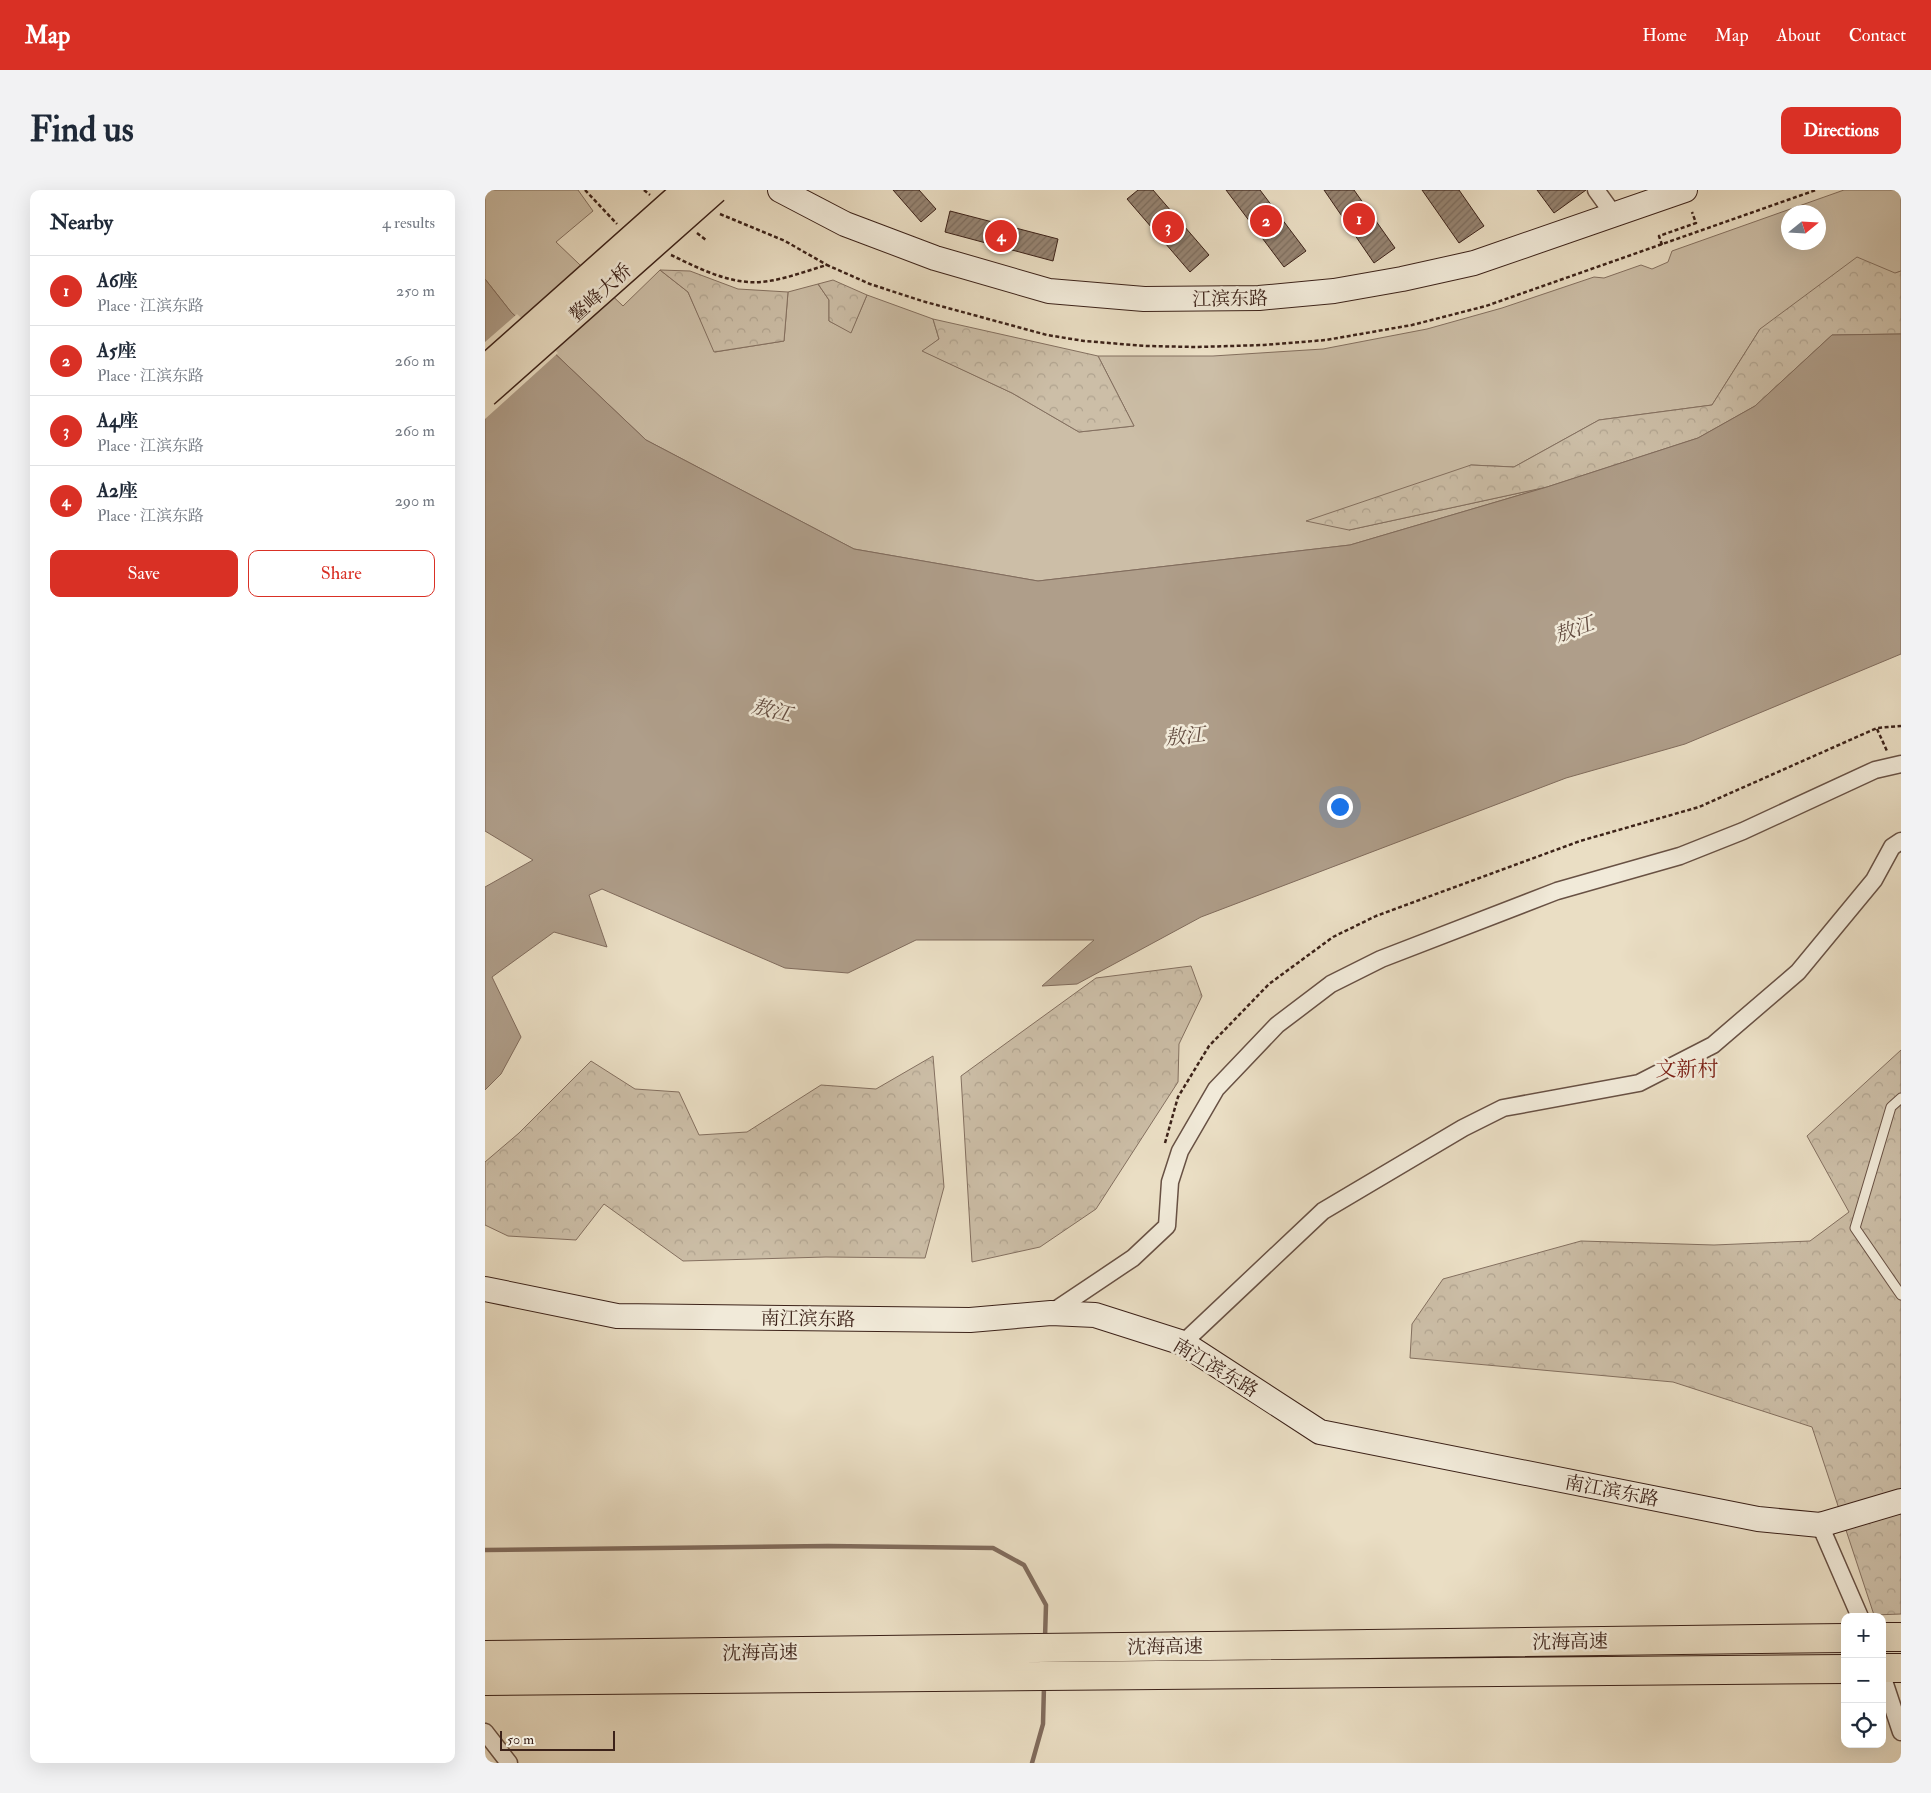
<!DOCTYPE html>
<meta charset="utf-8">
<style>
:root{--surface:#fff;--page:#f2f2f3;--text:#1f2937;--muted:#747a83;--line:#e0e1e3;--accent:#d93025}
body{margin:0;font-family:"IM FELL Double Pica","Noto Serif SC",serif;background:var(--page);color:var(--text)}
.controls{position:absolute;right:15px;bottom:15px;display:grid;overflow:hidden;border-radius:10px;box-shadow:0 5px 20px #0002}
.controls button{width:45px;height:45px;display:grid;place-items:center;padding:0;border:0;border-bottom:1px solid var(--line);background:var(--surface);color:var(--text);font:25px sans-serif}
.compass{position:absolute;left:1296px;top:15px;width:45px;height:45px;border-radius:50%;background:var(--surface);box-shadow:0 5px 20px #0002;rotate:72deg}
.scale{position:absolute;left:15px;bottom:12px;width:115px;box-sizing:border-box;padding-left:5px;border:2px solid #3c2219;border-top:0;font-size:14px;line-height:18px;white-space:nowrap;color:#3c2219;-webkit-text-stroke:4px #f1ead9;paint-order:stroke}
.you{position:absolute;left:854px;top:616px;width:18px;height:18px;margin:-12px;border:4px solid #fff;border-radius:50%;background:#1a73e8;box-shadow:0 0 0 8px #1a73e833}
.badge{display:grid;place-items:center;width:32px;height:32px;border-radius:50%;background:var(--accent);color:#fff;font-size:16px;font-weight:700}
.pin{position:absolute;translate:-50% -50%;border:2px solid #fff;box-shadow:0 1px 5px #0006}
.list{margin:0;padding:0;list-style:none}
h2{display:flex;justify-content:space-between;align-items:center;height:65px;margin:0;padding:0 20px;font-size:21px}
h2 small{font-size:16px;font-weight:400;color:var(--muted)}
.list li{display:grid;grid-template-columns:32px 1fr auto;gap:15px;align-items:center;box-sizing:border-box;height:70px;padding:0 20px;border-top:1px solid var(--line)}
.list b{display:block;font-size:19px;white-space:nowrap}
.list p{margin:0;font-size:16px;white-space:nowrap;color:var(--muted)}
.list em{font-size:16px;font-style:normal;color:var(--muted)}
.actions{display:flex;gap:10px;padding:15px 20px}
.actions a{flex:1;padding:11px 0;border:1px solid var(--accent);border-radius:10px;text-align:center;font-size:18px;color:var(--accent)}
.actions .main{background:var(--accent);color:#fff}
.icon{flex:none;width:28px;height:28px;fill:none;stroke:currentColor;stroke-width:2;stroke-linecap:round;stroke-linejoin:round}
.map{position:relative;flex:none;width:1416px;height:1573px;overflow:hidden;border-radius:10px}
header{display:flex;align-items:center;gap:30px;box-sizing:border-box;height:70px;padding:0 25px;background:var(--accent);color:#fff}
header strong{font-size:24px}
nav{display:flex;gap:28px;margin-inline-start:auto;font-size:18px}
.intro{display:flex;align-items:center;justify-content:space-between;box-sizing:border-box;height:120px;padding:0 30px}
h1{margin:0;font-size:35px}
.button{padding:12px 22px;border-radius:10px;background:var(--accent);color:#fff;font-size:18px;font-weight:700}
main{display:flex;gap:30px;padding:0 30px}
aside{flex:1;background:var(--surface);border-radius:10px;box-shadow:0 5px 20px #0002}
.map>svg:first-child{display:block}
</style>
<header>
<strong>Map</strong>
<nav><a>Home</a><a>Map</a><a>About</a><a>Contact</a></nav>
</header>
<div class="intro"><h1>Find us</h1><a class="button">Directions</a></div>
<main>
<aside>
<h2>Nearby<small>4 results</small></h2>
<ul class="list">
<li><span class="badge">1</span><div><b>A6座</b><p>Place · 江滨东路</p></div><em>250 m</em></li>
<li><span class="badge">2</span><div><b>A5座</b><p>Place · 江滨东路</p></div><em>260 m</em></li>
<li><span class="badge">3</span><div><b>A4座</b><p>Place · 江滨东路</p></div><em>260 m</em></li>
<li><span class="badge">4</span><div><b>A2座</b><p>Place · 江滨东路</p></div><em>290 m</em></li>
</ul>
<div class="actions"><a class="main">Save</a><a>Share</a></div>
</aside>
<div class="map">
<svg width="1416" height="1573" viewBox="0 0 1416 1573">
<defs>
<pattern id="forest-crowns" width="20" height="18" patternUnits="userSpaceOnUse" patternTransform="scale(1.25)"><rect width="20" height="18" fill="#ccbea7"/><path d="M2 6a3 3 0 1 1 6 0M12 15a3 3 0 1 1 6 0" fill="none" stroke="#b0a38f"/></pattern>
<pattern id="building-hatch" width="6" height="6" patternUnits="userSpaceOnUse" patternTransform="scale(1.25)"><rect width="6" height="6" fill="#968472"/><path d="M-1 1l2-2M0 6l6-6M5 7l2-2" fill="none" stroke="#7c6c5d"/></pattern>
</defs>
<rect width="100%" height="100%" fill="#eadec4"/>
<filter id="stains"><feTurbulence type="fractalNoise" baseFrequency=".004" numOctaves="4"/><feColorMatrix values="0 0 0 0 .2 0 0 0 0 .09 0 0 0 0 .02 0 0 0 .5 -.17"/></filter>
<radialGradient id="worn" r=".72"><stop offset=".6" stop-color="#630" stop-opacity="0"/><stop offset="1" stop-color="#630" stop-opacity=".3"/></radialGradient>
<path fill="#ccbea7" stroke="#847060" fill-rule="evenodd" d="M0,0H93L108,21L71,52L138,116L175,80L203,102L230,162L299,151L303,102L333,94L344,110V131L366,142L382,105L448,129L454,149L438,161L527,203L594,242L649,236L613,166H728L838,159L942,139L1017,118L1109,87L1119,88L1156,75L1167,79L1183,72L1187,61L1359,0H1416V81L1275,139L1227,215L1114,230L1029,277L986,275L864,340L1062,297L865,355L553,391L369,359L161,250L26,122L0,89ZM1304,22H1334V52H1304Z"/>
<path fill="url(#forest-crowns)" stroke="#847060" d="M1372,67L1410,83L1416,81V144L1347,145L1270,216L1213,248L1062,297L864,340L821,331L986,275L1029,277L1114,230L1227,215L1275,139Z
M175,80L205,81L253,99L303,102L299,151L229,162L203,102Z
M348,90L382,105L366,143L344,131V110L333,94Z
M448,129L613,166L649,236L594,242L527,203L437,161L454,149Z
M706,776L717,806L694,854L693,892L611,1019L555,1057L487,1072L476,886L611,788Z
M1416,860V1424L1389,1425L1327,1237L1188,1192L925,1168L927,1134L958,1089L1096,1051L1229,1055L1325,1051L1364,1022L1322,946Z
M448,866L459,997L440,1068L341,1067L198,1071L119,1014L91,1050L23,1046L0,1035V972L34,943L106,871L150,899L194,902L214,945L262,942L336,895L391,899Z"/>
<path fill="#af9e8a" stroke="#816c5d" d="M0,89L26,122L161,250L369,359L553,391L865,355L1062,297L1213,248L1270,216L1347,145L1416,144V464L1200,554L1081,588L716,727L592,794L557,796L609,750H431L363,783L300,778L117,699L104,705L122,757L69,742L7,787L36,847L16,884L0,900V697L48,670L0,641Z"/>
<path fill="#eadec4" d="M32,124L73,163L0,229V152Z"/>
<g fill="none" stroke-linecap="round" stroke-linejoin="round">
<path stroke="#816c5d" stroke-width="4.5" d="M0,1360L343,1356L508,1358L539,1375L561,1415L560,1448
M547,1573L558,1534L559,1496"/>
</g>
<path fill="url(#building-hatch)" stroke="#3c2219" d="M408,0H434L451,19L436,32Z
M653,0H668L724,65L705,82L642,9Z
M741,0H775L821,61L799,77Z
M839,0H869L910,58L889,73Z
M937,0H974L999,36L974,53Z
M1052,0H1101L1069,23Z
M465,21L573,49L568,71L460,42Z"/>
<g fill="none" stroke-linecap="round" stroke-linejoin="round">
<defs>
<path id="service" d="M1416,908L1406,917L1370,1038L1416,1105"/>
<path id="minor" d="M1111,0L1129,25
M566,1123L648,1068L682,1036L685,992L695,961L731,899L792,835L846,794L896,769L1072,701L1195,666L1258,641L1390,580L1416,574
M698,1153L838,1021L978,938L1018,918L1154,893L1228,855L1313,782L1389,690L1407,657L1416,651
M1335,1335L1375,1427
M1397,1485L1416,1542
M0,1542L24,1573"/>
<path id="secondary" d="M295,0L360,34L450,68L564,101L659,109L774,108L849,101L917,89L989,73L1200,0
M0,1099L132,1126L485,1130L566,1123L610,1125L698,1153L835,1242L1273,1329L1335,1335L1416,1311"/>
<path id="motorway" d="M1397,1447H1416
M0,1465L1360,1448
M1397,1478H1416
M0,1491L1360,1479"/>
</defs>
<use href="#service" stroke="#685144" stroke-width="11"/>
<use href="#minor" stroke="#685144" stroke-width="19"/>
<use href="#secondary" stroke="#3c2219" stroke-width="26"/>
<use href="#motorway" stroke="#3c2219" stroke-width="30"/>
<path stroke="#3c2219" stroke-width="2.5" stroke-dasharray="4 2.5" stroke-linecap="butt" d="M100,0L132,34
M159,0L165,5
M235,24L300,51L342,75
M212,43L221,50
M1177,55L1174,46L1211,33L1207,22
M186,65C209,76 236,90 263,92C289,94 317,82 342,75L385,94L437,111L562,145L599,151L661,156L712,157L779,155L841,150L927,135L1001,116L1331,0
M1392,539L1402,561
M680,953L693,907L724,856L784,794L848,747L891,726L1095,651L1214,617L1392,538L1416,536"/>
<use href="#service" stroke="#f1ead9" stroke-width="9"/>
<use href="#minor" stroke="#f1ead9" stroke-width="16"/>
<use href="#secondary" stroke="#f1ead9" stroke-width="24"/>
<use href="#motorway" stroke="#eadec4" stroke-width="28"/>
<defs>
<path id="primary-bridge" d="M0,179L201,0
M0,204L230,0"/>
</defs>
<use href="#primary-bridge" stroke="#3c2219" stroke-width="29" stroke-linecap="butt"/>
<use href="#primary-bridge" stroke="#eadec4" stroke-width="26"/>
</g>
<g text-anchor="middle" stroke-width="5" stroke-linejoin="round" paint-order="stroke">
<g font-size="19" fill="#3c2219" stroke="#f1ead9">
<text transform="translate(115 102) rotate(-42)" y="7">鳌峰大桥</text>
<text transform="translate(745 108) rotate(-1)" y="7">江滨东路</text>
<text transform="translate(323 1128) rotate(1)" y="7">南江滨东路</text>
<text transform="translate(731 1177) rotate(31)" y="7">南江滨东路</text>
<text transform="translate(1127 1300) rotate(11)" y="7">南江滨东路</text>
<text transform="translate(1085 1451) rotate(-1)" y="7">沈海高速</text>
<text transform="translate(680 1456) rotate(-1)" y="7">沈海高速</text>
<text transform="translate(275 1462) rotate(-1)" y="7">沈海高速</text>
</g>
<g font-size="20" font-style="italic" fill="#644d41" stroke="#f1ead9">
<text transform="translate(1089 439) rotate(-19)" y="7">敖江</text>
<text transform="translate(287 520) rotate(14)" y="7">敖江</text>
<text transform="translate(700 546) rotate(-6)" y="7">敖江</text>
</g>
<g font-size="21" fill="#7a1f14" stroke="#f1ead9">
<text x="1202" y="886">文新村</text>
</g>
</g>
<rect width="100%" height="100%" filter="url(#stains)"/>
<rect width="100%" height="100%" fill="url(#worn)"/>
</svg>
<div class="controls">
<button>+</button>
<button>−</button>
<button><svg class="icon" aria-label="locate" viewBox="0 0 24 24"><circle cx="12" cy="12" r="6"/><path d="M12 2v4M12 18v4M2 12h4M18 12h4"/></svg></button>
</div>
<svg class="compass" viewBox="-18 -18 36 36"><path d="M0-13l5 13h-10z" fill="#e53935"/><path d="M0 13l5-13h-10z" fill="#747a83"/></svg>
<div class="scale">50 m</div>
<div class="you"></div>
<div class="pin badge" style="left:874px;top:29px">1</div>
<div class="pin badge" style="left:781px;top:31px">2</div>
<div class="pin badge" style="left:683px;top:37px">3</div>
<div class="pin badge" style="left:516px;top:46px">4</div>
</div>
</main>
